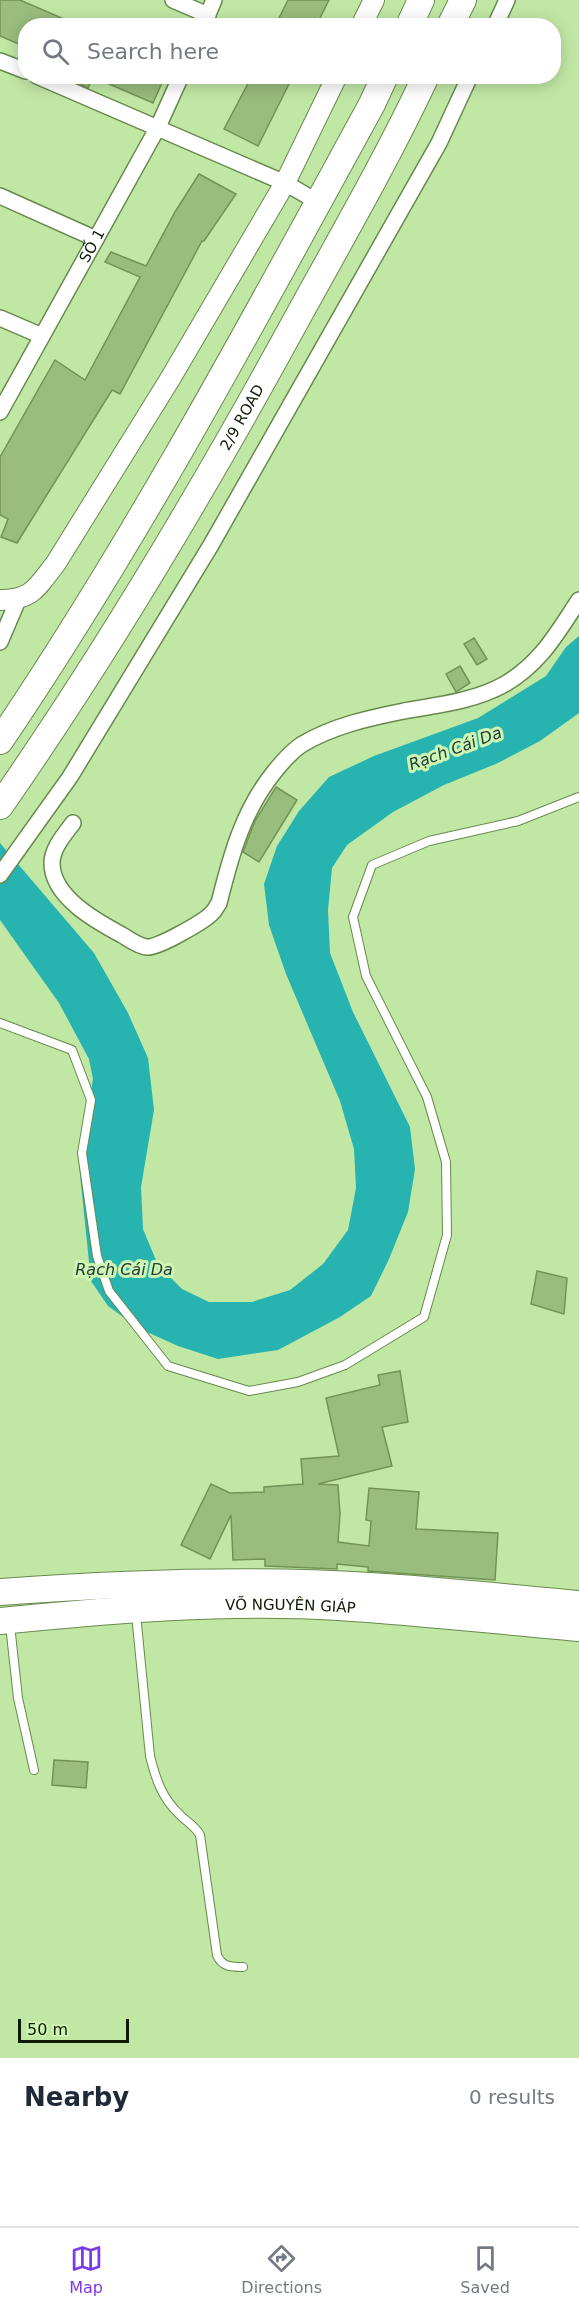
<!DOCTYPE html>
<meta charset="utf-8">
<style>
:root{--surface:#fff;--page:#f6f6f7;--text:#1f2937;--muted:#747a83;--line:#e0e1e3;--accent:#7c3aed}
body{margin:0;font-family:"DejaVu Sans",sans-serif;background:var(--page);color:var(--text)}
.scale{position:absolute;left:18px;bottom:15px;width:111px;box-sizing:border-box;padding-left:6px;border:3px solid #0d1b03;border-top:0;font-size:16px;line-height:21px;white-space:nowrap;color:#0d1b03;-webkit-text-stroke:4px #cef5b2;paint-order:stroke}
.list{margin:0;padding:0;list-style:none}
h2{display:flex;justify-content:space-between;align-items:center;height:78px;margin:0;padding:0 24px;font-size:26px}
h2 small{font-size:20px;font-weight:400;color:var(--muted)}
.icon{flex:none;width:33px;height:33px;fill:none;stroke:currentColor;stroke-width:2;stroke-linecap:round;stroke-linejoin:round}
.map{position:relative;flex:none;width:579px;height:2058px;overflow:hidden}
.search{position:absolute;background:var(--surface);box-shadow:0 3px 15px #0003;left:18px;right:18px;top:18px;height:66px;display:flex;align-items:center;gap:15px;box-sizing:border-box;padding:0 21px;border-radius:24px;color:var(--muted);font-size:22px}
.sheet{height:168px;background:var(--surface)}
nav{display:flex;justify-content:space-around;align-items:center;box-sizing:border-box;height:84px;border-top:2px solid var(--line);background:var(--surface);font-size:16px;color:var(--muted)}
nav a{display:grid;justify-items:center;gap:3px}
nav .on{color:var(--accent)}
.map>svg:first-child{display:block}
</style>
<div class="map">
<svg width="579" height="2058" viewBox="0 0 579 2058">
<rect width="100%" height="100%" fill="#c1e7a5"/>
<path fill="#27b4b1" d="M579,636V713L540,741L498,763L444,785L393,812L347,845L332,868L328,910L330,953L353,1012L410,1127L415,1169L408,1212L389,1259L371,1296L340,1317L278,1350L218,1359L178,1346L138,1328L108,1306L91,1281L79,1165L93,1079L89,1059L59,1003L0,920V843L94,953L128,1013L148,1058L154,1110L141,1187L143,1229L158,1265L182,1289L209,1302H252L290,1290L323,1264L348,1230L356,1188L354,1149L340,1101L286,974L269,925L264,884L277,846L299,811L329,777L374,756L478,718L546,676L566,647Z"/>
<path fill="#98bd7c" stroke="#719456" stroke-width="1.5" d="M0,0H20L80,26H26V47L0,36Z
M288,0H329L316,26H275Z
M71,76H165L153,103L93,77L88,88L69,79Z
M252,76H293L258,146L224,129Z
M199,174L236,194L204,241H202L120,394L112,390L17,543L1,537L8,519L0,515V457L55,360L85,380L140,277L105,262L111,252L146,266L175,212Z
M474,638L487,659L477,665L464,644Z
M460,666L470,683L456,692L446,674Z
M276,787L297,800L259,862L243,852L255,821Z
M537,1271L567,1278L564,1314L531,1304Z
M400,1371L408,1422L382,1427L392,1466L318,1484L338,1485L340,1514L338,1542L369,1546L371,1521L366,1520L369,1488L419,1492L416,1529L498,1533L495,1580L368,1571V1567L337,1564V1569L265,1566V1559L233,1560L231,1515L210,1559L181,1545L211,1484L230,1493L264,1492V1487L303,1484L301,1459L339,1456L326,1398L380,1385L378,1375Z
M54,1760L88,1762L86,1788L52,1785Z"/>
<g fill="none" stroke-linecap="round" stroke-linejoin="round">
<defs>
<path id="service" d="M0,1023L72,1050L91,1100L82,1153L97,1256L109,1291L168,1366L249,1391L298,1382L345,1365L424,1317L447,1235L446,1162L427,1097L366,976L353,917L372,865L429,841L518,821L579,797
M136,1614L150,1756C156,1780 162,1798 180,1815C187,1822 195,1826 200,1835L217,1955C222,1967 231,1967 243,1967
M10,1625L18,1698L34,1770"/>
<g id="minor">
<path d="M173,0L208,15"/>
<path d="M203,26L214,0"/>
<path d="M495,26L507,0"/>
<path d="M0,61L26,71"/>
<path d="M37,76L285,183L318,202"/>
<path d="M0,196L96,239"/>
<path d="M0,318L42,336"/>
<path id="s1" d="M0,412L158,127L181,76"/>
<path d="M0,642L18,600"/>
<path d="M73,823C65,834 52,848 52,863C52,897 96,921 122,935C129,939 138,946 147,947C156,949 203,922 211,914C215,911 216,907 219,903C231,855 243,810 275,771C283,761 291,752 301,745C332,726 369,718 404,711C438,705 475,701 505,684C541,663 557,633 579,600"/>
<path d="M0,875L70,777L211,545L439,143L470,76"/>
</g>
<path id="tertiary" d="M361,26L374,0
M0,600C33,600 37,587 56,563L170,379L285,183L337,76"/>
<g id="trunk">
<path d="M409,26L421,0"/>
<path d="M450,26L463,0"/>
<path d="M0,741C138,537 254,320 372,104L385,76"/>
<path id="s2" d="M0,806C110,648 208,482 300,313C343,235 388,157 426,76"/>
<path d="M0,1592C122,1583 247,1578 370,1586C439,1590 509,1598 579,1604"/>
<path id="s3" d="M0,1621C112,1610 226,1600 338,1607C418,1612 499,1621 579,1628"/>
</g>
</defs>
<use href="#service" stroke="#678a4c" stroke-width="10"/>
<use href="#minor" stroke="#678a4c" stroke-width="18"/>
<use href="#tertiary" stroke="#678a4c" stroke-width="22"/>
<use href="#trunk" stroke="#678a4c" stroke-width="28"/>
<use href="#service" stroke="#fff" stroke-width="8"/>
<use href="#minor" stroke="#fff" stroke-width="15"/>
<use href="#tertiary" stroke="#fff" stroke-width="20"/>
<use href="#trunk" stroke="#fff" stroke-width="26"/>
</g>
<g text-anchor="middle" stroke-width="6" stroke-linejoin="round" paint-order="stroke">
<g font-size="15" fill="#0d1b03" stroke="#cef5b2">
<text dy="5" stroke="none"><textPath href="#s1" startOffset="190">SỐ 1</textPath></text>
<text dy="5" stroke="none"><textPath href="#s2" startOffset="458">2/9 ROAD</textPath></text>
<text dy="5" stroke="none"><textPath href="#s3" startOffset="291">VÕ NGUYÊN GIÁP</textPath></text>
</g>
<g font-size="16" font-style="italic" fill="#213d3c" stroke="#cef5b2">
<text transform="translate(455 748) rotate(-20)" y="6">Rạch Cái Da</text>
<text x="124" y="1275">Rạch Cái Da</text>
</g>
</g>
</svg>
<div class="scale">50 m</div>
<div class="search"><svg class="icon" aria-label="search" viewBox="0 0 24 24"><circle cx="10" cy="10" r="6"/><path d="M15 15l6 6"/></svg>Search here</div>
</div>
<section class="sheet">
<h2>Nearby<small>0 results</small></h2>
<ul class="list">
</ul>
</section>
<nav>
<a class="on"><svg class="icon" aria-label="map" viewBox="0 0 24 24"><path d="M3 6l6-2 6 2 6-2v14l-6 2-6-2-6 2zM9 4v14M15 6v14"/></svg>Map</a>
<a><svg class="icon" aria-label="directions" viewBox="0 0 24 24"><path d="M12 3l9 9-9 9-9-9zM9 14v-3h6M13 9l2 2-2 2"/></svg>Directions</a>
<a><svg class="icon" aria-label="saved" viewBox="0 0 24 24"><path d="M7 4h10v16l-5-4-5 4z"/></svg>Saved</a>
</nav>
